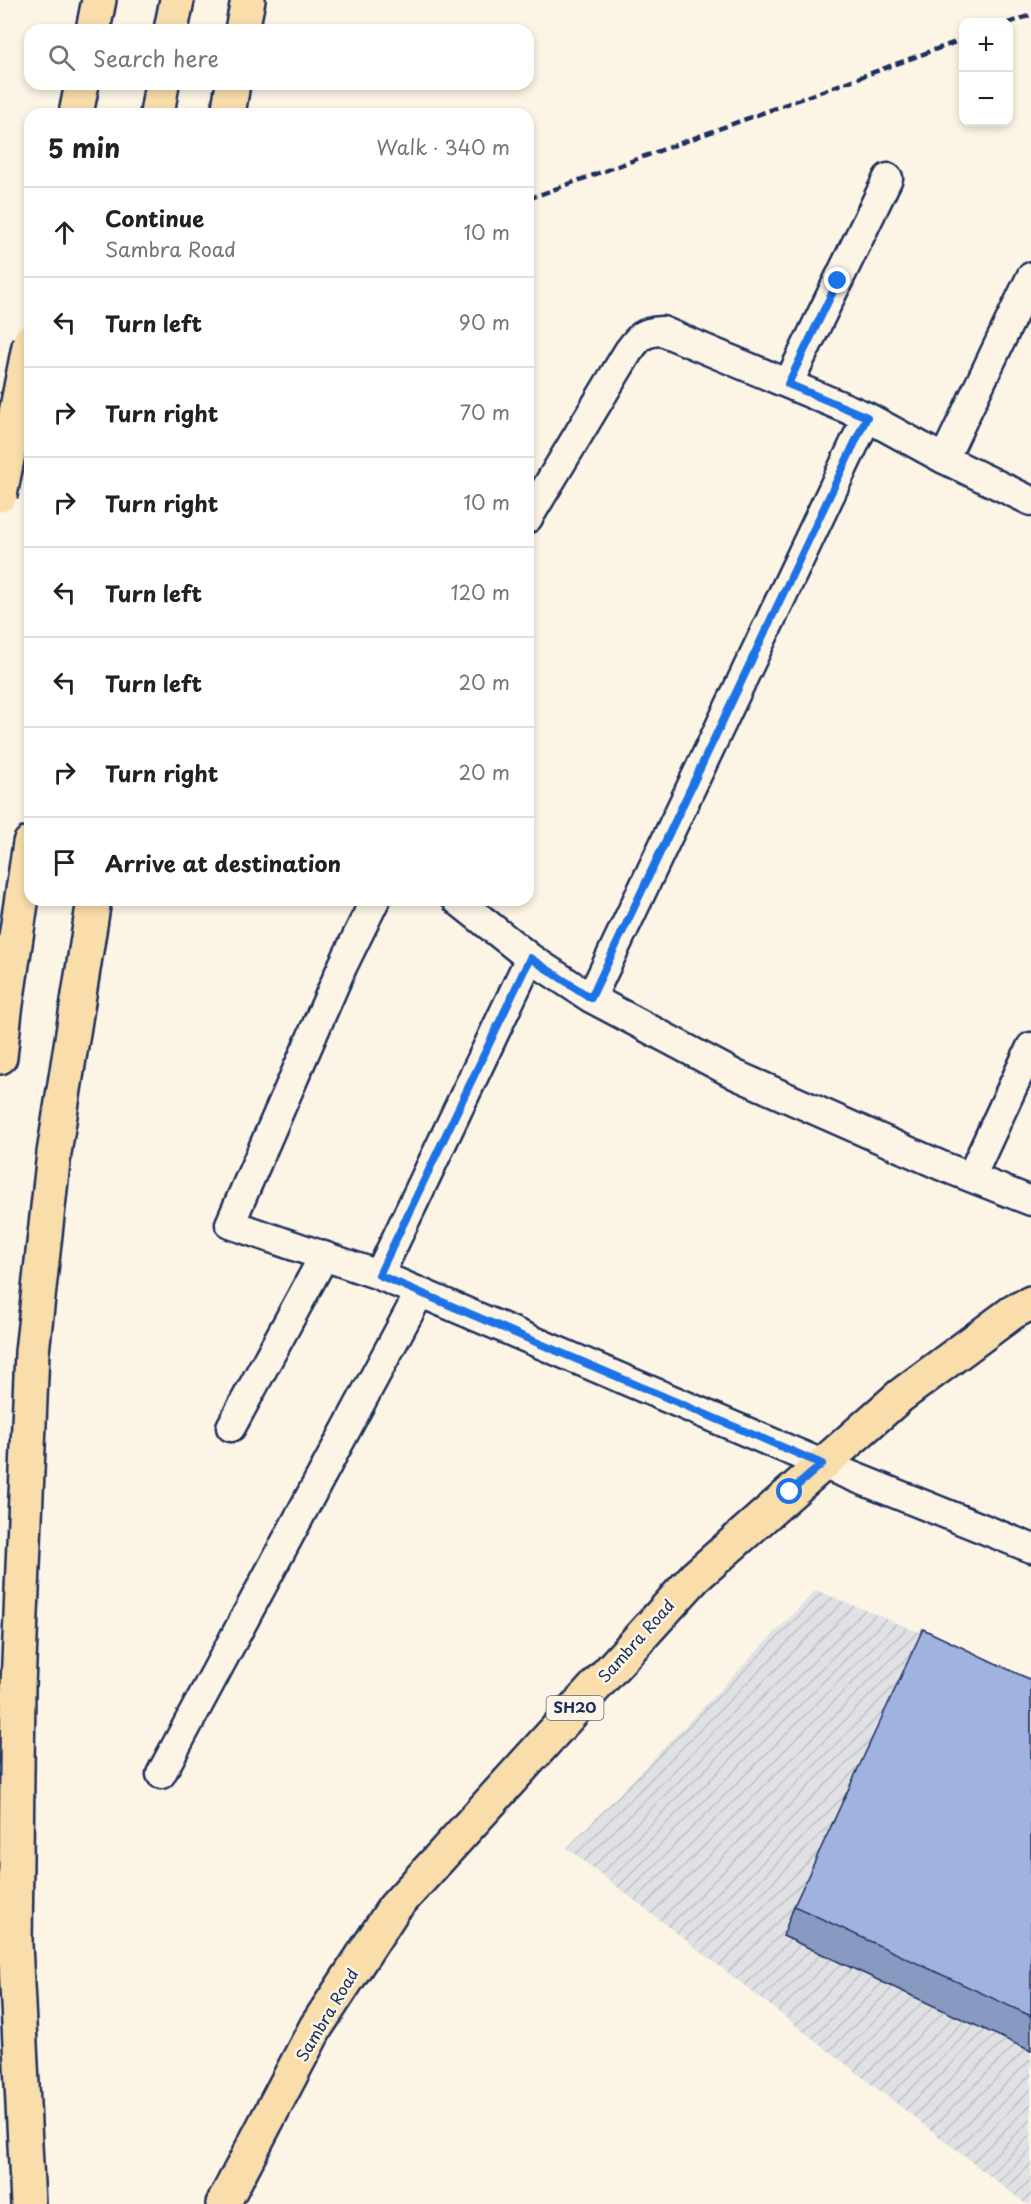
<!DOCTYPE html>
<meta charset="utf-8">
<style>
:root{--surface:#fff;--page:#f2f2f2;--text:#202124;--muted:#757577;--line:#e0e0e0}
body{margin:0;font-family:"Playpen Sans",sans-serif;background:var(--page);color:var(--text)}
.controls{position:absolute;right:18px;top:18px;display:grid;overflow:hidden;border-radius:12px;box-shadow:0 3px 9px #0003}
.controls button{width:54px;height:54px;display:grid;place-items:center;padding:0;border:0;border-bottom:2px solid var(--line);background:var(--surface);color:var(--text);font:30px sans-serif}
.stop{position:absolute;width:18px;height:18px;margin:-14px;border:4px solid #1a73e8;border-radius:50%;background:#fff}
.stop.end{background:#1a73e8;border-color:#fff;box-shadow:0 2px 6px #0008}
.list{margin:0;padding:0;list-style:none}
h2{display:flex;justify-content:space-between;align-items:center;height:78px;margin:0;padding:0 24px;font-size:26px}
h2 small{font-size:20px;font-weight:400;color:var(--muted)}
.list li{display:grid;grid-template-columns:39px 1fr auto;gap:18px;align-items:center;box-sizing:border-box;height:90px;padding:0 24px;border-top:2px solid var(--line)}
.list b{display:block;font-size:22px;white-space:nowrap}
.list p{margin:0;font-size:20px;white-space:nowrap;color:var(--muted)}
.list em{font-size:20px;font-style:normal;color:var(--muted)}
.icon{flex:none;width:33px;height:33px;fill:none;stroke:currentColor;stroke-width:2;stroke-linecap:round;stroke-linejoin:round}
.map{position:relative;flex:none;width:1031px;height:2204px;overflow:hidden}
.search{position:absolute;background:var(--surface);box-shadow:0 3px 9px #0003;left:24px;top:24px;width:510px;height:66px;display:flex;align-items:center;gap:15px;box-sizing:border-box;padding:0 21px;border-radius:18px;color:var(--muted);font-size:22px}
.panel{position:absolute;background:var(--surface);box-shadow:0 3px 9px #0003;left:24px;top:108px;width:510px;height:798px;border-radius:18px}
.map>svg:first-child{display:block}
</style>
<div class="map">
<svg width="1031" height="2204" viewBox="0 0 1031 2204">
<defs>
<pattern id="industrial-furrows" width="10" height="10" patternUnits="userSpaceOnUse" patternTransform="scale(1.5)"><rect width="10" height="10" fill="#e0e1e4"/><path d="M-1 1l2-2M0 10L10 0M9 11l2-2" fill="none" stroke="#c0c1c6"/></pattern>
</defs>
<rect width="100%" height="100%" fill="#fcf5e5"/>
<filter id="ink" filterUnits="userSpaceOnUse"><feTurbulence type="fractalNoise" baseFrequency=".0167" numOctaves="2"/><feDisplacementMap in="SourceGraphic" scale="12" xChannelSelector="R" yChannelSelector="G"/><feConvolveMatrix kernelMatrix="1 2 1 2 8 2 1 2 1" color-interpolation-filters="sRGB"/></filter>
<g filter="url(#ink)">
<path fill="url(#industrial-furrows)" d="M816,1590L1031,1678V2204H1026L567,1848Z"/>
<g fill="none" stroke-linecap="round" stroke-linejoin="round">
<defs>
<path id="minor" d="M788,384L888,178
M944,459L1031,277
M528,518L628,352C639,337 642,332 662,331L867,417L944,459L1031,501
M375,900L343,965L230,1224L379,1275L822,1464L1031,1548
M457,900L530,958L591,998L736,1075L942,1166L1031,1201
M591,998L867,417
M971,1177L1031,1047
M379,1275L530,958
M231,1427L324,1256
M161,1774L419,1294"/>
<path id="primary" d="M93,30L99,0
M76,114L82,84
M223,2204L316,2027L394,1908L695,1577L900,1396L1013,1312L1031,1303"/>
<path id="trunk" d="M171,30L177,0
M242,30L248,0
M157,114L162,84
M228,114L233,84
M0,1057L5,1011L30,843
M28,2204L15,1944L18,1686L32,1352L54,1153L94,900"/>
</defs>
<use href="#minor" stroke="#1b2f5e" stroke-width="33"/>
<use href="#primary" stroke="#1b2f5e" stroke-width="38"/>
<use href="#trunk" stroke="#1b2f5e" stroke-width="38"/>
<use href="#minor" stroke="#fcf5e5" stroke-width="28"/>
<use href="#primary" stroke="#f9deab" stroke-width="33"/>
<use href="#trunk" stroke="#f9deab" stroke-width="33"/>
<path stroke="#1b2f5e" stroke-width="4.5" stroke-dasharray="9 4.5" stroke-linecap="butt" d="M1008,23L1031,15
M528,199L964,39
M0,394L30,383"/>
<defs>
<path id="primary-bridge" d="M0,495L30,341"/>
</defs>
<use href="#primary-bridge" stroke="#1b2f5e" stroke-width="38" stroke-linecap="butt"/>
<use href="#primary-bridge" stroke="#f9deab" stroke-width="33"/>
</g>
<path fill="#8999c1" stroke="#1b2f5e" stroke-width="1.5" d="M1031,1680V2051L783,1936L794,1906Z"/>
<path fill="#9fb2e0" stroke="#1b2f5e" stroke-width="1.5" d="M923,1629L1031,1680V2016L794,1906Z"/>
</g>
<g fill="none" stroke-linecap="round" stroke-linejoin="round" filter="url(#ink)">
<path stroke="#1a73e8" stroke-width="8" d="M790,1492L822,1464L379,1275L530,958L591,998L867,417L788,384L838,281"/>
</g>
<g text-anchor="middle" stroke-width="5" stroke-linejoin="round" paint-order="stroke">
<rect fill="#fcf5e5" stroke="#5e6a86" stroke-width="1.5" x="546.5" y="1696" width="57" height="24" rx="4.5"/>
<g font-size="15" font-weight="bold" fill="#1b2f5e">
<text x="575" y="1713">SH20</text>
</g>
<g font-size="16" fill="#1b2f5e" stroke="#fcf5e5">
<text transform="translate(636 1641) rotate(-48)" y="6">Sambra Road</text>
<text transform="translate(327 2015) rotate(-59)" y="6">Sambra Road</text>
</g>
</g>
</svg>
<div class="controls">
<button>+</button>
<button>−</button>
</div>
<div class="stop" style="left:790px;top:1492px"></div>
<div class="stop end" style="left:838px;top:281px"></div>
<div class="search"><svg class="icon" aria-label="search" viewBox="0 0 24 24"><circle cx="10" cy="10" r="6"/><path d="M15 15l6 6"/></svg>Search here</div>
<section class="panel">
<h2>5 min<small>Walk · 340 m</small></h2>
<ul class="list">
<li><svg class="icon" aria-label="ahead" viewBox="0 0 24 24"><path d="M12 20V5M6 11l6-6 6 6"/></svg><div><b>Continue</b><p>Sambra Road</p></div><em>10 m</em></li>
<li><svg class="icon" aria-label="left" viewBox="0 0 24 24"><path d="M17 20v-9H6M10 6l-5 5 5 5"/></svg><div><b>Turn left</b></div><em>90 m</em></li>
<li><svg class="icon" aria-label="right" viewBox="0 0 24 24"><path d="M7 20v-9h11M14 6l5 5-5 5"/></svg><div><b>Turn right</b></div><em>70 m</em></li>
<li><svg class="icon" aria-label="right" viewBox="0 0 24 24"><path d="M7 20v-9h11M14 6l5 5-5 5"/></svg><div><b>Turn right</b></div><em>10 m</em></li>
<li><svg class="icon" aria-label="left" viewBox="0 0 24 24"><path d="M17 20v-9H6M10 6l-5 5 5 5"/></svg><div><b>Turn left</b></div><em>120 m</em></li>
<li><svg class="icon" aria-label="left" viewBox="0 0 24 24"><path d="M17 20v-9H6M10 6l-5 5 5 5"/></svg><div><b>Turn left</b></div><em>20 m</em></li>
<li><svg class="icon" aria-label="right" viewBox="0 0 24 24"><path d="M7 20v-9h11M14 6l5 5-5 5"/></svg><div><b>Turn right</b></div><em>20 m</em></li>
<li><svg class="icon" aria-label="arrive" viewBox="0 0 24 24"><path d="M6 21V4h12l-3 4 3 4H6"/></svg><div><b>Arrive at destination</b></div></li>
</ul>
</section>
</div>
